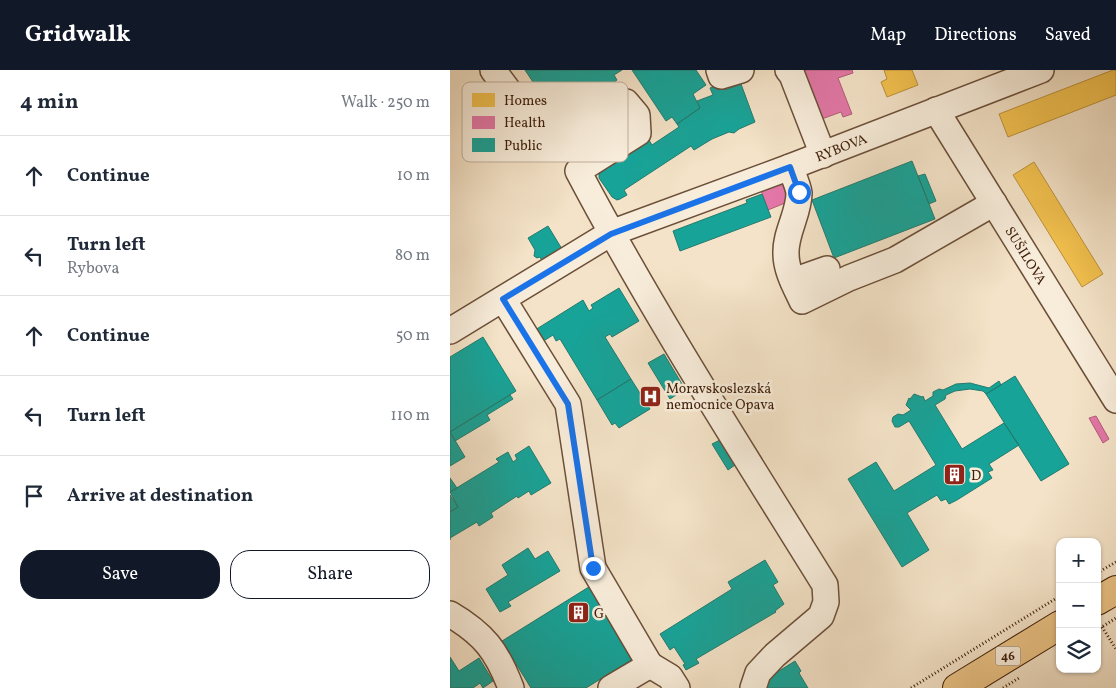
<!DOCTYPE html>
<meta charset="utf-8">
<style>
:root{--surface:#fff;--page:#f2f2f3;--text:#1f2937;--muted:#747a83;--line:#e0e1e3;--accent:#111827}
body{margin:0;font-family:Vollkorn,serif;background:var(--page);color:var(--text)}
.controls{position:absolute;right:15px;bottom:15px;display:grid;overflow:hidden;border-radius:10px;box-shadow:0 1px 4px #0004}
.controls button{width:45px;height:45px;display:grid;place-items:center;padding:0;border:0;border-bottom:1px solid var(--line);background:var(--surface);color:var(--text);font:25px sans-serif}
.stop{position:absolute;width:15px;height:15px;margin:-11px;border:4px solid #1a73e8;border-radius:50%;background:#fff}
.stop.end{background:#1a73e8;border-color:#fff;box-shadow:0 1px 5px #0008}
.list{margin:0;padding:0;list-style:none}
h2{display:flex;justify-content:space-between;align-items:center;height:65px;margin:0;padding:0 20px;font-size:21px}
h2 small{font-size:16px;font-weight:400;color:var(--muted)}
.list li{display:grid;grid-template-columns:32px 1fr auto;gap:15px;align-items:center;box-sizing:border-box;height:80px;padding:0 20px;border-top:1px solid var(--line)}
.list b{display:block;font-size:19px;white-space:nowrap}
.list p{margin:0;font-size:16px;white-space:nowrap;color:var(--muted)}
.list em{font-size:16px;font-style:normal;color:var(--muted)}
.actions{display:flex;gap:10px;padding:15px 20px}
.actions a{flex:1;padding:11px 0;border:1px solid var(--accent);border-radius:20px;text-align:center;font-size:18px;color:var(--accent)}
.actions .main{background:var(--accent);color:#fff}
.icon{flex:none;width:28px;height:28px;fill:none;stroke:currentColor;stroke-width:2;stroke-linecap:round;stroke-linejoin:round}
.map{position:relative;flex:none;width:666px;height:618px;overflow:hidden}
header{display:flex;align-items:center;gap:30px;box-sizing:border-box;height:70px;padding:0 25px;background:var(--accent);color:#fff}
header strong{font-size:24px}
nav{display:flex;gap:28px;margin-inline-start:auto;font-size:18px}
main{display:flex}
aside{flex:1;background:var(--surface)}
.map>svg:first-child{display:block}
</style>
<header>
<strong>Gridwalk</strong>
<nav><a>Map</a><a>Directions</a><a>Saved</a></nav>
</header>
<main>
<aside>
<h2>4 min<small>Walk · 250 m</small></h2>
<ul class="list">
<li><svg class="icon" aria-label="ahead" viewBox="0 0 24 24"><path d="M12 20V5M6 11l6-6 6 6"/></svg><div><b>Continue</b></div><em>10 m</em></li>
<li><svg class="icon" aria-label="left" viewBox="0 0 24 24"><path d="M17 20v-9H6M10 6l-5 5 5 5"/></svg><div><b>Turn left</b><p>Rybova</p></div><em>80 m</em></li>
<li><svg class="icon" aria-label="ahead" viewBox="0 0 24 24"><path d="M12 20V5M6 11l6-6 6 6"/></svg><div><b>Continue</b></div><em>50 m</em></li>
<li><svg class="icon" aria-label="left" viewBox="0 0 24 24"><path d="M17 20v-9H6M10 6l-5 5 5 5"/></svg><div><b>Turn left</b></div><em>110 m</em></li>
<li><svg class="icon" aria-label="arrive" viewBox="0 0 24 24"><path d="M6 21V4h12l-3 4 3 4H6"/></svg><div><b>Arrive at destination</b></div></li>
</ul>
<div class="actions"><a class="main">Save</a><a>Share</a></div>
</aside>
<div class="map">
<svg width="666" height="618" viewBox="0 0 666 618">
<rect width="100%" height="100%" fill="#f4e3c8"/>
<filter id="stains"><feTurbulence type="fractalNoise" baseFrequency=".004" numOctaves="4"/><feColorMatrix values="0 0 0 0 .2 0 0 0 0 .09 0 0 0 0 .02 0 0 0 .5 -.17"/></filter>
<radialGradient id="worn" r=".72"><stop offset=".6" stop-color="#630" stop-opacity="0"/><stop offset="1" stop-color="#630" stop-opacity=".3"/></radialGradient>
<path fill="#f2c14e" stroke="#bc9039" d="M434,0H462L468,15L437,27L431,12L437,9Z
M663,0H666V25L558,67L549,44Z
M584,92L653,204L632,217L563,105Z"/>
<path fill="#e377a8" stroke="#b25c78" d="M357,0H402L403,3L388,8L402,44L393,47L391,42L369,50L351,2Z
M333,112L340,131L318,140L311,120Z
M646,346L659,369L653,373L639,348Z"/>
<path fill="#17a398" stroke="#237b6d" d="M75,0H172L164,5L167,10L152,20L149,16L132,27L137,35L118,46L113,45L109,42L105,45Z
M182,0H246L256,15L243,24L250,38L227,54L222,47L216,51Z
M272,13L275,20L291,14L305,52L289,59L284,63L279,62L262,69L244,80L241,76L174,120L177,125L170,129L167,130L162,127L149,108V103L199,70L202,75L229,57L227,54L250,38L247,31L263,25L260,18Z
M462,91L485,149L384,188L362,130Z
M475,104L486,131L479,134L468,106Z
M312,124L321,147L230,181L223,161L297,133L296,130Z
M98,156L112,179L92,191L90,187L87,188L84,186L85,180L78,168Z
M169,218L189,251L162,267L160,264L155,267L181,309L147,330L110,269L106,271L103,265L92,272L85,260L133,230L139,241L143,238L141,235Z
M33,267L66,321L0,362V287Z
M214,284L235,319L220,329L198,293Z
M565,306L619,394L591,411L536,324Z
M181,309L200,339L169,358L165,353L162,355L147,330Z
M549,311L551,315L536,324L533,321L520,319L505,321L496,325L495,329L485,335L512,379L554,353L569,375L539,394L543,400L538,402L542,408L507,430L499,434L496,429L491,431L487,425L457,443L479,480L452,497L398,409L426,392L444,421L486,395L459,351L449,357H445L442,351L443,347L448,344L453,345L461,340L456,335L459,328L460,329L464,324L472,327L473,326L475,331L483,326V322L489,319L493,320L506,314L520,313L539,318Z
M60,325L63,329L37,345L40,350L5,371L0,362Z
M0,362L15,387L0,396Z
M270,370L285,395L278,400L262,374Z
M79,376L101,413L81,425L79,421L68,428L67,426L41,443L43,447L29,456L27,452L0,468V470V442L8,437L0,422L49,392L46,389L58,382L63,392L67,389L65,385Z
M0,408L7,418L0,422Z
M0,425L8,437L0,442Z
M78,478L85,489L98,481L110,501L58,532L61,536L50,542L36,519L58,505L52,495Z
M315,490L328,512L323,515L334,534L325,541L326,542L246,589L249,593L236,600L233,595L235,594L224,577L220,580L210,564L282,519L278,512Z
M142,515L186,587L136,618H81L52,571Z
M0,587L9,601L29,588L43,611L33,618L30,613L23,618H0Z
M345,591L351,601L349,603L358,618H312L321,606Z"/>
<g fill="none" stroke-linecap="round" stroke-linejoin="round">
<defs>
<g id="minor">
<path d="M43,0L99,75L162,31L176,32L187,45L188,63L128,101C203,243 290,378 375,515L376,532L371,546L325,585L308,603L303,618"/>
<path d="M269,0L271,6L291,0"/>
<path d="M338,0L342,5L373,85"/>
<path id="s1" d="M486,40L666,330"/>
<path d="M340,97C343,105 348,115 349,123C349,144 335,163 336,184C336,200 345,216 352,231L399,208L445,190L544,133"/>
<path d="M343,211L377,199"/>
<path d="M53,229L118,334L143,498L200,595L161,618"/>
<path id="s2" d="M0,261L161,163L340,97L591,0"/>
<path d="M0,544C34,564 47,581 61,618"/>
<path d="M200,595L220,607L227,618"/>
</g>
<path id="major" d="M647,531L666,520
M507,618L610,555"/>
</defs>
<use href="#minor" stroke="#6c4f39" stroke-width="28"/>
<use href="#major" stroke="#3e1e09" stroke-width="30"/>
<path stroke="#3e1e09" stroke-width="3" stroke-dasharray="1 2.5" stroke-linecap="butt" d="M647,503L666,492
M652,557L666,579
M647,560L666,548
M461,618L610,526
M553,618L569,608"/>
<use href="#minor" stroke="#f8eddb" stroke-width="25"/>
<use href="#major" stroke="#eac284" stroke-width="28"/>
</g>
<g fill="none" stroke-linecap="round" stroke-linejoin="round">
<path stroke="#1a73e8" stroke-width="6" d="M143,498L118,334L53,229L161,164L340,97L349,122"/>
</g>
<defs>
<symbol id="hospital-square" viewBox="-11 -11 22 22"><rect x="-9" y="-9" width="18" height="18" rx="4" fill="#8f2418" stroke="#f8eddb"/><path d="M-5-5h3v3.5h4V-5h3V5h-3V1.5h-4V5h-3Z" fill="#fff"/></symbol>
<symbol id="building-square" viewBox="-11 -11 22 22"><rect x="-9" y="-9" width="18" height="18" rx="4" fill="#8f2418" stroke="#f8eddb"/><path d="M-4-6H4V6H1V3H-1V6H-4ZM-2.5-4.3h1.7v1.8h-1.7ZM.8-4.3h1.7v1.8H.8ZM-2.5-1h1.7V.8h-1.7ZM.8-1h1.7V.8H.8Z" fill="#fff"/></symbol>
</defs>
<g fill-rule="evenodd">
<use href="#hospital-square" x="188" y="314" width="25" height="25"/>
<use href="#building-square" x="492" y="392" width="25" height="25"/>
<use href="#building-square" x="116" y="530" width="25" height="25"/>
</g>
<g text-anchor="middle" stroke-width="5" stroke-linejoin="round" paint-order="stroke">
<rect fill="#f8eddb" stroke="#765c48" stroke-width="1" x="545.5" y="576.5" width="25" height="19" rx="4"/>
<g font-size="12" font-weight="bold" fill="#3e1e09">
<text x="558" y="590">46</text>
</g>
<g font-size="14" fill="#3e1e09" stroke="#f8eddb">
<text dy="5" stroke="none"><textPath href="#s2" startOffset="434">RYBOVA</textPath></text>
<text dy="5" stroke="none"><textPath href="#s1" startOffset="171">SUŠILOVA</textPath></text>
</g>
<g font-size="14" fill="#3e1e09" stroke="#f8eddb" text-anchor="start">
<text x="216" y="323">Moravskoslezská<tspan x="216" dy="16">nemocnice Opava</tspan></text>
<text x="521" y="410">D</text>
<text x="144" y="548">G</text>
</g>
</g>
<rect x="12" y="12" width="166" height="80" rx="8" fill="#f8eddb" stroke="#c0af9c" stroke-width="1"/>
<rect x="22" y="23" width="23" height="14" fill="#f2c14e"/>
<rect x="22" y="46" width="23" height="13" fill="#e377a8"/>
<rect x="22" y="68" width="23" height="14" fill="#17a398"/>
<g font-size="14" fill="#3e1e09">
<text x="54" y="35">Homes</text>
<text x="54" y="57">Health</text>
<text x="54" y="80">Public</text>
</g>
<rect width="100%" height="100%" filter="url(#stains)"/>
<rect width="100%" height="100%" fill="url(#worn)"/>
</svg>
<div class="controls">
<button>+</button>
<button>−</button>
<button><svg class="icon" aria-label="layers" viewBox="0 0 24 24"><path d="M12 4l9 5-9 5-9-5zM3 14l9 5 9-5"/></svg></button>
</div>
<div class="stop" style="left:349px;top:122px"></div>
<div class="stop end" style="left:143px;top:498px"></div>
</div>
</main>
